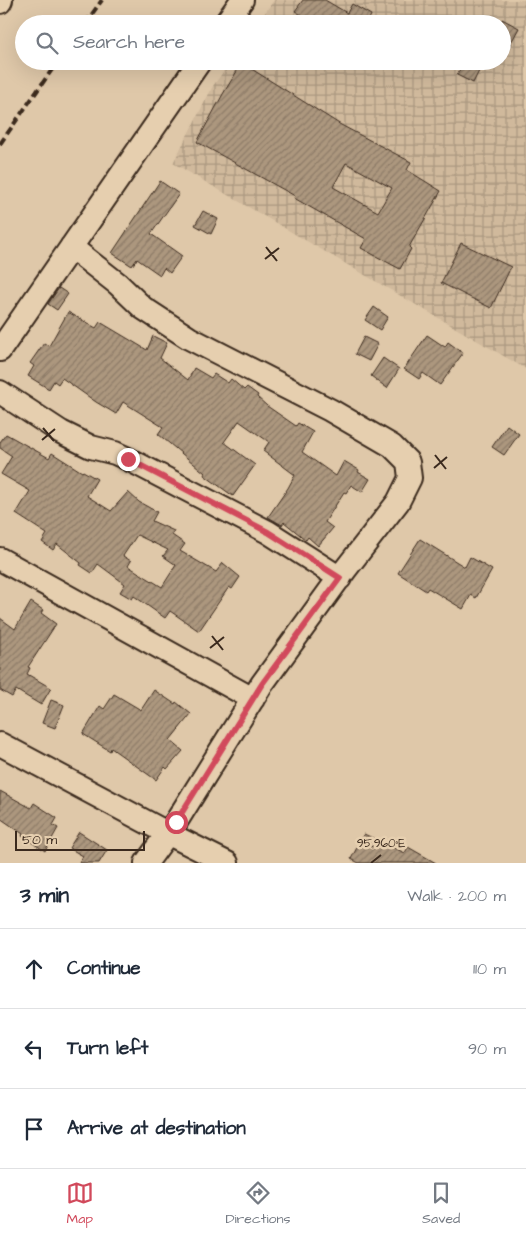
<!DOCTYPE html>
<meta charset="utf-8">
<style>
:root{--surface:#fff;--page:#f6f6f7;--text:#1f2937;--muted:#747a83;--line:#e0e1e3;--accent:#d1495b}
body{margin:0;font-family:"Architects Daughter",sans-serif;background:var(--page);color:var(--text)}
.scale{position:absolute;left:15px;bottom:12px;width:130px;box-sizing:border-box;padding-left:5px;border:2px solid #3b2a1e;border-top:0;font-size:14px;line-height:18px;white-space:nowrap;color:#3b2a1e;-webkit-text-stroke:4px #e6cfaf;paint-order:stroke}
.stop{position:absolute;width:15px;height:15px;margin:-11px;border:4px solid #d1495b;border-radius:50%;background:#fff}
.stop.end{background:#d1495b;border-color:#fff;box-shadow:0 1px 5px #0008}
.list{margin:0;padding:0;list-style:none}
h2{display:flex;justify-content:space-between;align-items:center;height:65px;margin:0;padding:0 20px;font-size:21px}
h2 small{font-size:16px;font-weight:400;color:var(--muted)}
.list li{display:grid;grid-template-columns:32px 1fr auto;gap:15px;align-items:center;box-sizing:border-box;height:80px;padding:0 20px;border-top:1px solid var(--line)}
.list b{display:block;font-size:19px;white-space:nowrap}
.list em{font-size:16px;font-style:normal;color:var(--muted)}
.icon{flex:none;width:28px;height:28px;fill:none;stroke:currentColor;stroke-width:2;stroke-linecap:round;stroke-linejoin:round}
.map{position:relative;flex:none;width:526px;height:863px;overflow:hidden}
.search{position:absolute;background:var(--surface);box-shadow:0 5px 20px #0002;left:15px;right:15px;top:15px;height:55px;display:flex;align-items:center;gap:12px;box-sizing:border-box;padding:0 18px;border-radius:28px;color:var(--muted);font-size:19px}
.sheet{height:305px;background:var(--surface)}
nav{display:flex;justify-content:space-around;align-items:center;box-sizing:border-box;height:70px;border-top:1px solid var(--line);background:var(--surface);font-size:14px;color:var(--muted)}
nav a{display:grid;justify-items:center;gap:2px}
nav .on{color:var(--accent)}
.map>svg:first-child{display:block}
</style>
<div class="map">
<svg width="526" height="863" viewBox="0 0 526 863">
<defs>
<pattern id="industrial-grid" width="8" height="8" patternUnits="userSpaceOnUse" patternTransform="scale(1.25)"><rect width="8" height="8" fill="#d0b99c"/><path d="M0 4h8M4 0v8" fill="none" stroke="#aa977f"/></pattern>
<pattern id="building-hatch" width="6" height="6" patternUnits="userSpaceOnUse" patternTransform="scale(1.25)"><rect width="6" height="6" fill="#ac977e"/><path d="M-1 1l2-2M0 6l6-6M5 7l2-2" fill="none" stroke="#8d7b67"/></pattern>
</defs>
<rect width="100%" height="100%" fill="#dfc8a9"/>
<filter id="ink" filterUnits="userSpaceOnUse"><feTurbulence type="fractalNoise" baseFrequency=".02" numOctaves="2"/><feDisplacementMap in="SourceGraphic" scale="10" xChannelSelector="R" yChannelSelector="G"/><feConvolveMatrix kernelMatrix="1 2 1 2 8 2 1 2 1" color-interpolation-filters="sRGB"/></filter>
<g filter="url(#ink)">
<path fill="url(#industrial-grid)" d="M274,0H526V369L173,163L213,86L231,61H502V24H257Z"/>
<path fill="url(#building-hatch)" stroke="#3b2a1e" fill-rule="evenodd" d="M303,0H325L347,13L352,4L371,15L367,24H326L314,17L311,21L295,11Z
M502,19L519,28L502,59Z
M464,61H484L473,83L457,75Z
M242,63L341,125L411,162L407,170L441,191L409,247L411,249L400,269L361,248L366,239L294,198L295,196L197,142L223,94ZM346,163L392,188L378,212L333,187Z
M160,181L179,194L151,234L182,256L170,273L164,268L160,275L137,259L132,266L112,253Z
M203,211L218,219L211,234L195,225Z
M461,243L511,267L491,308L441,283Z
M59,288L68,294L57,310L48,304Z
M374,307L388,317L380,330L365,320Z
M68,312L96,328L100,322L147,350L153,336L167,343L160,358L188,380L194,368L211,378L214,374L228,383L231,379L244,390L247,387L258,395L257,397L267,406L296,426L298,423L313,432L302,452L336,476L344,461L359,470L358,472L370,479L362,492L351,485L346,493L344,492L325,522L333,528L318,546L308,537L306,540L284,522L282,525L268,517L288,488L295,475L263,451L269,442L239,421L224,442L255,465L233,496L204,475L205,473L158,434L163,427L123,402L116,414L96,402L62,378L58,384L54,381L49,389L28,376L34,366L30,363L44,343L49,346Z
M427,335L445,347L448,342L463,353L440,385L423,373L419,379L404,369Z
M364,337L378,344L369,361L355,354Z
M383,358L399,369L387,388L371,376Z
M507,425L519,434L504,455L492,447Z
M6,434L49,458L52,453L82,472L83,471L97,479L87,496L111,511L128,492L139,502L157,512L152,521L174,531L172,535L185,544L180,551L216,572L223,563L240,577L232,589L229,587L199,631L170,611L165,618L134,596L132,599L120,592L125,584L98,564L92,573L80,565L81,563L57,544L53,550L42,542L47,534L16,514L30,491L1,474L12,456L0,448V442ZM137,535L168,550L163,556L176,565L162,587L128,566L131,561L123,556Z
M420,539L465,567L470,557L492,570L476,598L471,595L463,609L428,588L426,591L398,573Z
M31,602L43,610L41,613L56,624L28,667L30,668L27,674L51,688L41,705L16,690L12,697L0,690V618L15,629Z
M154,690L175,704L176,702L191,714L170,740L183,751L167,769L165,767L156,780L111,748L110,751L83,734L100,706L104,709L114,694L141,710Z
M51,700L64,705L55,728L42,723Z
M0,791L31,808L34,803L57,818L53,825L58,828L45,851L22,836L23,834L0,818Z
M79,832L107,850L99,863H79L83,856L69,848Z
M364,834L405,853L408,847L436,863H359L351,859Z"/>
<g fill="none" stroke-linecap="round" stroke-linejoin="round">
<defs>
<path id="minor" d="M0,2L1,0
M225,24L242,0
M71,247L118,284L143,308L189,338L330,410L392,446L408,462L410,478L398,502L345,570L262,684L176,822L146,863
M0,350L200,61
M0,392L61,432L91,447L115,453L128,459L268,532L340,578
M0,559L253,699
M0,744L167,833L227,863"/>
</defs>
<use href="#minor" stroke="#3b2a1e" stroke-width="26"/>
<use href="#minor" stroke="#e6cfaf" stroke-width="22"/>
<path stroke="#3b2a1e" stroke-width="4" stroke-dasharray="8 4" stroke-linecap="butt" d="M85,24L102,0
M0,144L58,61"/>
</g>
</g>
<g fill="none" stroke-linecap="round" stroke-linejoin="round" filter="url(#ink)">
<path stroke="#d1495b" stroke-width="6" d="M128,459L268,532L340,578L262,684L176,822"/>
</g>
<path fill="none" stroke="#3b2a1e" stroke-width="2" d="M266,247L277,261M265,259L279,248M43,428L54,441M42,440L55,429M435,455L446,469M434,468L447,457M212,636L223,650M210,648L224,637M371,863L381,855"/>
<g font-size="12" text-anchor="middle" fill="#3b2a1e" stroke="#e6cfaf" stroke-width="5" stroke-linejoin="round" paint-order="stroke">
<text x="381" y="847">95.960°E</text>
</g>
</svg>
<div class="scale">50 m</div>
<div class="stop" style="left:176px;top:822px"></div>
<div class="stop end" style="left:128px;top:459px"></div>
<div class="search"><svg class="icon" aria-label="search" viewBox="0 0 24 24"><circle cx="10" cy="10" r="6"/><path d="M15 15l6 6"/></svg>Search here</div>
</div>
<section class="sheet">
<h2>3 min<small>Walk · 200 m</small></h2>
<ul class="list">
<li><svg class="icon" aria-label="ahead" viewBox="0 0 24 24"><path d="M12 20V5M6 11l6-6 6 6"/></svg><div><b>Continue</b></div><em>110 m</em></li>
<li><svg class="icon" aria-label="left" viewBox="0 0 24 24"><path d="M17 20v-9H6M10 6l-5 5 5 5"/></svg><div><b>Turn left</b></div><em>90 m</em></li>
<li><svg class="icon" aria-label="arrive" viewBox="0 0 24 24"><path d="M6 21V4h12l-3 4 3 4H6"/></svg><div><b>Arrive at destination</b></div></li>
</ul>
</section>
<nav>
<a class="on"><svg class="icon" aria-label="map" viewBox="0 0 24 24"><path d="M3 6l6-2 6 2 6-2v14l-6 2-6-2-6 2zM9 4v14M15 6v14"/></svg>Map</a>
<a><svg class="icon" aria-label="directions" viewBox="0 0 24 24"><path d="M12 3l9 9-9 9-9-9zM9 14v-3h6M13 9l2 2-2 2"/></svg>Directions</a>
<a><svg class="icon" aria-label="saved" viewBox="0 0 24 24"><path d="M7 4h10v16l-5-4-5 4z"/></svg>Saved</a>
</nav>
